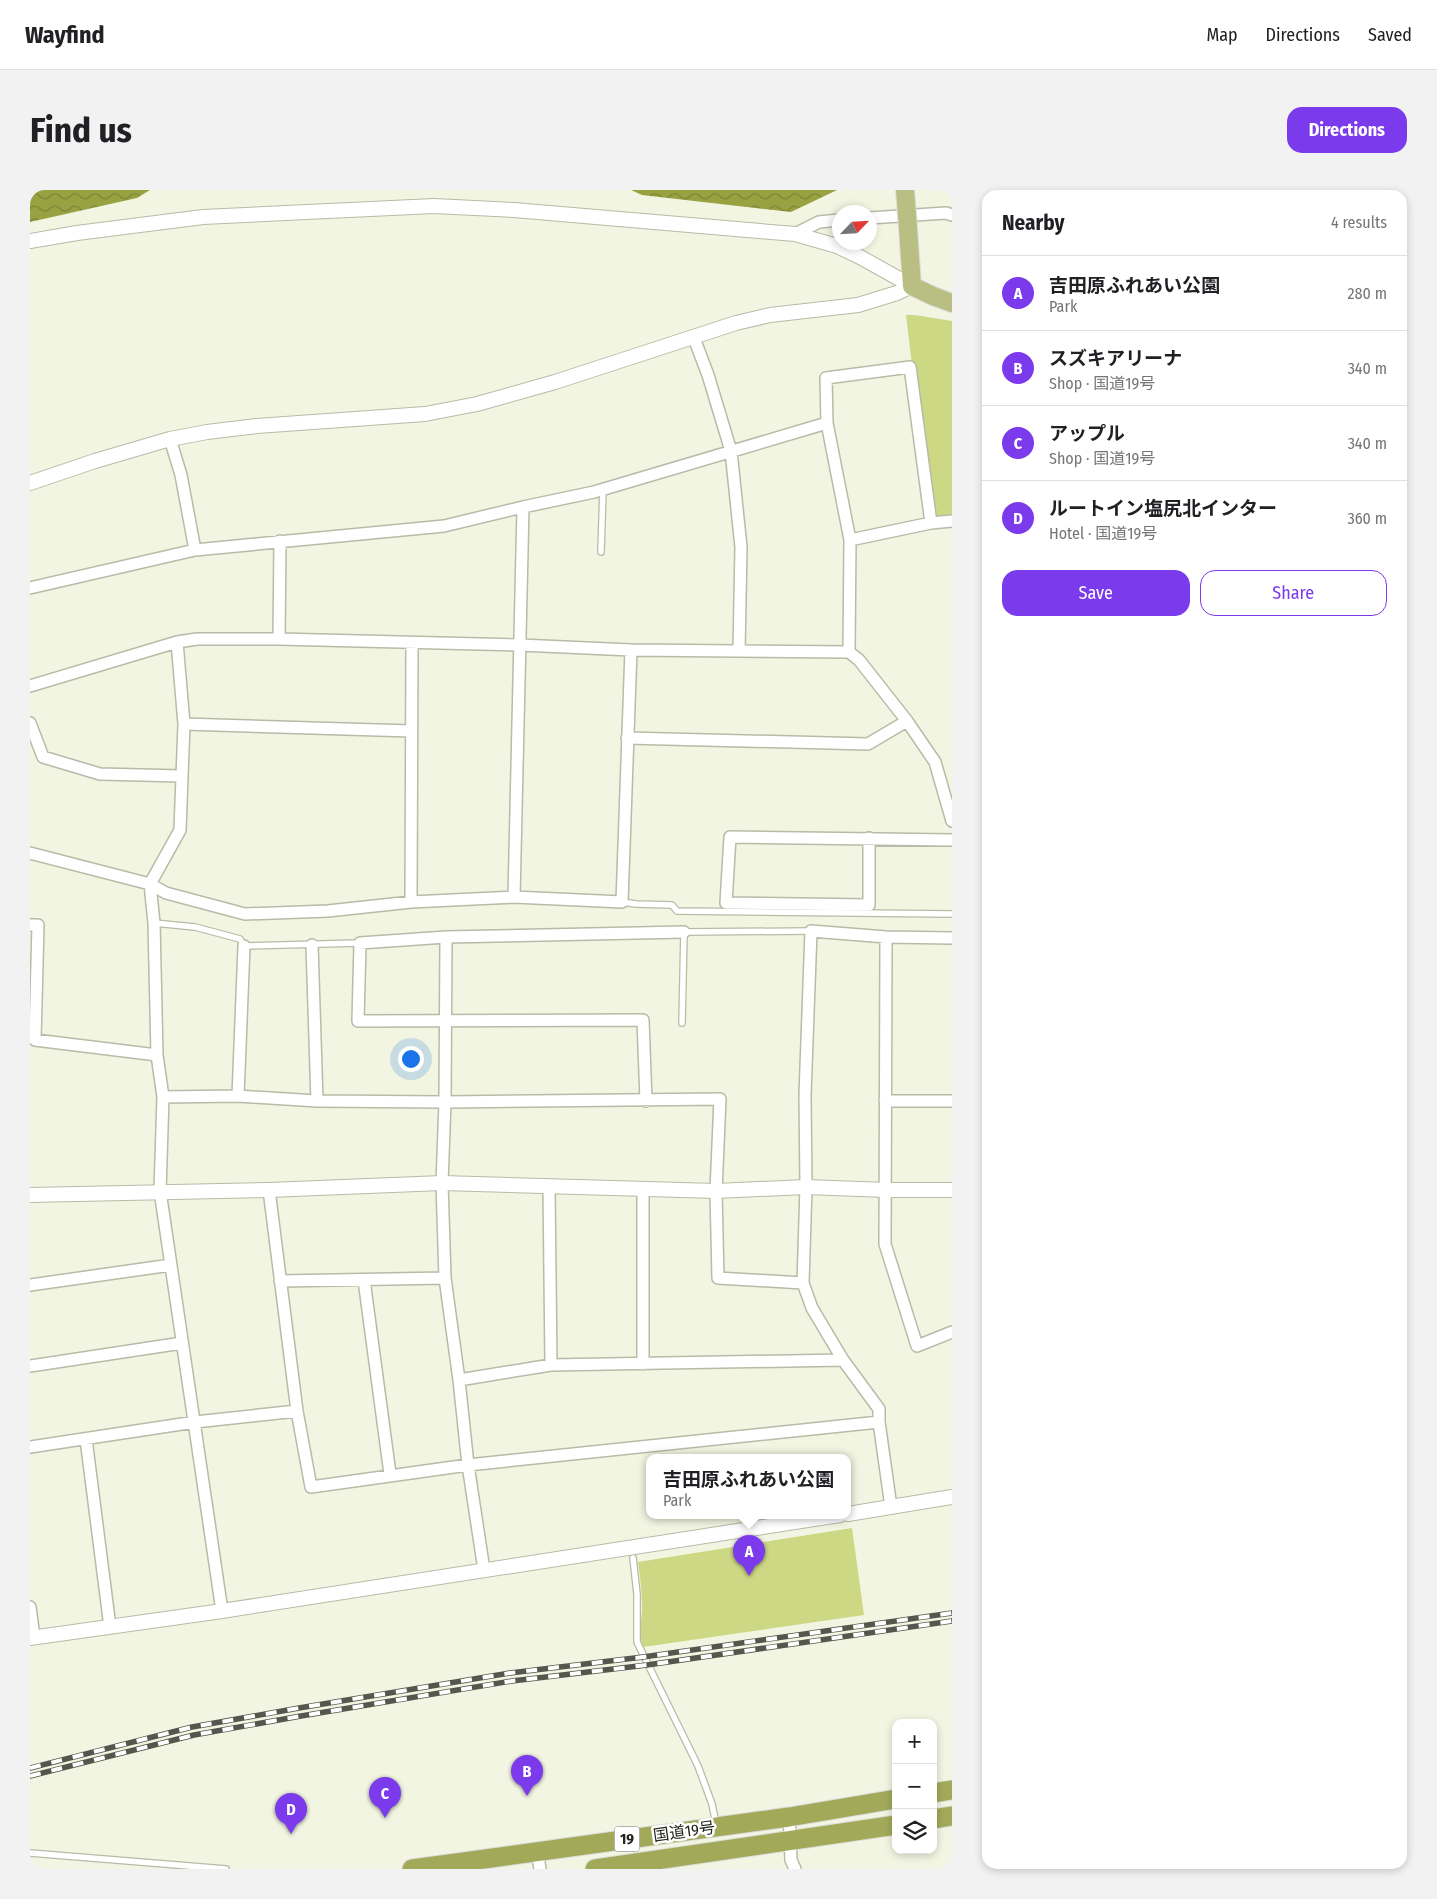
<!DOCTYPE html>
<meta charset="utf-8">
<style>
:root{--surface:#fff;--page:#f2f2f2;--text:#202124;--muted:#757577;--line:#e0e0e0;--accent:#7c3aed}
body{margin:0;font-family:"Fira Sans Condensed","Noto Sans JP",sans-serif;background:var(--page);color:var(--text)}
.controls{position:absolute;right:15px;bottom:15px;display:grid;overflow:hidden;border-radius:10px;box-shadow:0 2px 8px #0003}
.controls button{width:45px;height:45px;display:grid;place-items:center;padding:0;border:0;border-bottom:1px solid var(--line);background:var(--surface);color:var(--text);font:25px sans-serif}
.compass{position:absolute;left:802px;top:15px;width:45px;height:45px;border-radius:50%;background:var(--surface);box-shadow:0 2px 8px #0003;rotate:65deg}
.you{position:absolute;left:380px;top:868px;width:18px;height:18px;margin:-12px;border:4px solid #fff;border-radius:50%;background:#1a73e8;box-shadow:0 0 0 8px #1a73e833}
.badge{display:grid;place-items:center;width:32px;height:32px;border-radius:50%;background:var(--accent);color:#fff;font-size:16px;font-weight:700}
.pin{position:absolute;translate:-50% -41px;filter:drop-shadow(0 1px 2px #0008)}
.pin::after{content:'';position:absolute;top:26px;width:18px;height:15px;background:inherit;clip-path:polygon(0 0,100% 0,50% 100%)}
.popup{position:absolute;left:616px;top:1264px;width:205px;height:65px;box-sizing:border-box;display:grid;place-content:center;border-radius:10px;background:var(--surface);filter:drop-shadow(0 1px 4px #0005);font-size:16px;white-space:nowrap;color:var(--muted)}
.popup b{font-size:19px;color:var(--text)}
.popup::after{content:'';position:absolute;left:50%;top:100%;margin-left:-10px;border:10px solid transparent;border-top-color:var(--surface)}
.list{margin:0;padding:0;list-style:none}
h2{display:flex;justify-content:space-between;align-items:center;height:65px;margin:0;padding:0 20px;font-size:21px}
h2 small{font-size:16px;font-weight:400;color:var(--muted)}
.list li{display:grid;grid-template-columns:32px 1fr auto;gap:15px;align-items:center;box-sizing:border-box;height:75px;padding:0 20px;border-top:1px solid var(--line)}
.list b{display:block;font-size:19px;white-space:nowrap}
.list p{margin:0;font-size:16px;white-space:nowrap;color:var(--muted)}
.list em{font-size:16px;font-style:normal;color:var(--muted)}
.actions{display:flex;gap:10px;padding:15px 20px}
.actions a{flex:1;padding:11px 0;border:1px solid var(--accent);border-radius:15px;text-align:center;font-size:18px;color:var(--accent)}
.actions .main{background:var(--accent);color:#fff}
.icon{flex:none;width:28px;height:28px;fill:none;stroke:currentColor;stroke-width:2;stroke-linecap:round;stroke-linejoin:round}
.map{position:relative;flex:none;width:922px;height:1679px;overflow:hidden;border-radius:15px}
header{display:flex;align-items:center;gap:30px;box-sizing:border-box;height:70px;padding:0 25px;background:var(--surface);border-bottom:1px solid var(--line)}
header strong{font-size:24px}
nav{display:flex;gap:28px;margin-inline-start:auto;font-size:18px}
.intro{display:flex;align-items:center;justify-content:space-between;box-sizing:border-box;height:120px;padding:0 30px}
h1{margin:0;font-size:35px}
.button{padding:12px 22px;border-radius:15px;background:var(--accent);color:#fff;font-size:18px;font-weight:700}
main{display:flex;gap:30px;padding:0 30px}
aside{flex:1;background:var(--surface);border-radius:15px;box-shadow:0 2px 8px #0003}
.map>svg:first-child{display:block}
</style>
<header>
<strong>Wayfind</strong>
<nav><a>Map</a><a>Directions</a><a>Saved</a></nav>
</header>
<div class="intro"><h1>Find us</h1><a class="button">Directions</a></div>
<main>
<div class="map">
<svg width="922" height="1679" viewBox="0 0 922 1679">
<defs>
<pattern id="water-waves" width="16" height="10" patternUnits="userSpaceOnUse" patternTransform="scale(1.25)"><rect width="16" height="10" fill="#98a241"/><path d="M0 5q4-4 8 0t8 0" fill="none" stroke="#7c8436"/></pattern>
</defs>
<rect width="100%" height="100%" fill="#f2f5e1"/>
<path fill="#cdd884" d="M876,125H885L922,131V337H914L906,331L881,167Z
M822,1338L834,1425L613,1457C608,1443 612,1431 612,1417C612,1402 610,1387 608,1372Z"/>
<path fill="url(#water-waves)" d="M0,0H120L107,8L0,32Z
M601,0H807L761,22L612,5Z"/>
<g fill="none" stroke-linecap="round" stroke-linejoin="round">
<defs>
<path id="service" d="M571,362L573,299
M592,712L606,714L642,715L647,721L922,724
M124,733L165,737L210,749L214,756L330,753
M652,833L654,742L781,741
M603,1368L607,1404V1452L668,1576L682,1614L686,1634
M0,1663L196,1679"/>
<path id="minor" d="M839,28L916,23L922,25
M765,44L789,32L809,30
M664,148L678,185L701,261L711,357L709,461
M140,249L151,285L165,360
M901,333L922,331
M0,398L165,360L414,336L493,317L564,302L797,233
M249,449L250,351
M147,452L154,534L150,640L120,694L124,733L127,865L133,907L130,1001L192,1421
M819,462L820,350L797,233L796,188L880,177L901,333L820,350
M0,496L147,452L167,449H249L490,455L601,460L819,462L829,470L877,531L905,572L922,631
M0,533L13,567L70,584L152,586
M154,534L381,541
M597,548L838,554L877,531
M839,648V715L696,713L700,647L922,650
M0,663L120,694L136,703L215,724L298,721L381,712L484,707L592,712L601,460
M484,707L493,317
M381,712L382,453
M0,735H8L5,850L127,865
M416,747L415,912L412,993L415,1088L429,1190L438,1275L454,1380
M856,747L855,1054L887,1156L922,1142
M282,755L287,911
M208,906L214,756
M133,907L208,906L287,911L415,912L690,909L686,1001L688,1088L773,1093
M616,911L613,830L328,831L330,753L416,747L654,742
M855,911H922
M519,996L521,1175
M613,999V1174
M239,1000L267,1221L281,1297L438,1275L849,1232
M334,1090L360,1284
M250,1091L415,1088
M0,1095L141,1075
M0,1176L152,1153
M429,1190L521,1175L813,1170
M56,1249L80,1437
M0,1257L165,1232L267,1221
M861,1317L849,1232V1219L813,1170L782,1118L773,1093L776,997L775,905L781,741L856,747L922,748
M0,1417L4,1447
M759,1627L761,1670L765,1679
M507,1661L510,1679"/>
<path id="tertiary" d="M0,51L47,43L173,27L404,16L484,20L765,44L807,56L830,67L882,96
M0,293L65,271L140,249L177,242L227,236L395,224L447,214L525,192L706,133L740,125L828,115L867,103L882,96
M0,1005L239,1000L412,993L686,1001L776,997L857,1000H922
M818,1324L922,1307
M0,1448L192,1421L810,1325"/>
<path id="primary" d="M878,38L882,96L903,106L922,113"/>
<path id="trunk" d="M903,1603L922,1600
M903,1629L922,1626
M382,1679L759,1627L866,1609
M565,1679L866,1635"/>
</defs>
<use href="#service" stroke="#b7bba7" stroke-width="8"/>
<use href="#minor" stroke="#b7bba7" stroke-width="14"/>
<use href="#tertiary" stroke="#b7bba7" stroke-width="16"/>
<use href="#primary" stroke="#dcdcdb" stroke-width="20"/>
<use href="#trunk" stroke="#dcdcdb" stroke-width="21"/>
<use href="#service" stroke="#fff" stroke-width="5.5"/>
<use href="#minor" stroke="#fff" stroke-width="11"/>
<use href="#tertiary" stroke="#fff" stroke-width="14"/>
<use href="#primary" stroke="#b9bf83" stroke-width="18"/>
<use href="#trunk" stroke="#a2aa5a" stroke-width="19"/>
<defs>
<path id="rail" d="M0,1578L162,1537L269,1518L480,1483L613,1467L922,1423
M0,1586L164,1545L271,1526L482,1491L617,1475L922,1431"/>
</defs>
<use href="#rail" stroke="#55574d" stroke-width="5.5"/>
<use href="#rail" stroke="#fff" stroke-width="4" stroke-dasharray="11" stroke-linecap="butt"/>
<defs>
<path id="primary-bridge" d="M875,0L878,38"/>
</defs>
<use href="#primary-bridge" stroke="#dcdcdb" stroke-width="20" stroke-linecap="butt"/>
<use href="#primary-bridge" stroke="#b9bf83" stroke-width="18"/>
</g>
<g text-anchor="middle" stroke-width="5" stroke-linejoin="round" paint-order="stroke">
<rect fill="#fff" stroke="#656661" stroke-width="1" x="584.5" y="1636.5" width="25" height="25" rx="4"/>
<g font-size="15" font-weight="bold" fill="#23241d">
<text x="597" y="1654">19</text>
</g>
<g font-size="16" fill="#23241d" stroke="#fff">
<text transform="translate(654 1641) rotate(-8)" y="6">国道19号</text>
</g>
</g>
</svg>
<div class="controls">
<button>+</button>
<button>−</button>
<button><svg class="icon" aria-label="layers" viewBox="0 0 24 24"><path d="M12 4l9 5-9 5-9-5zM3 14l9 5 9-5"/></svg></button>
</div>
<svg class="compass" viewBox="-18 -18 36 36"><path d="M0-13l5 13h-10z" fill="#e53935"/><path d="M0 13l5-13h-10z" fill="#757577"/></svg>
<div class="you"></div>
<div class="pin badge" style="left:719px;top:1386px">A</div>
<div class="popup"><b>吉田原ふれあい公園</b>Park</div>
<div class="pin badge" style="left:497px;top:1606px">B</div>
<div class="pin badge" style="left:355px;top:1628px">C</div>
<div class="pin badge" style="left:261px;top:1644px">D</div>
</div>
<aside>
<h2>Nearby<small>4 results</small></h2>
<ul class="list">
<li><span class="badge">A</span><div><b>吉田原ふれあい公園</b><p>Park</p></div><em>280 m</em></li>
<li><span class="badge">B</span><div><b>スズキアリーナ</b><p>Shop · 国道19号</p></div><em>340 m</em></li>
<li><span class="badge">C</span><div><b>アップル</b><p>Shop · 国道19号</p></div><em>340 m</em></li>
<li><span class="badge">D</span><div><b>ルートイン塩尻北インター</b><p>Hotel · 国道19号</p></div><em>360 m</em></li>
</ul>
<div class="actions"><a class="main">Save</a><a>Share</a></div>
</aside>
</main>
